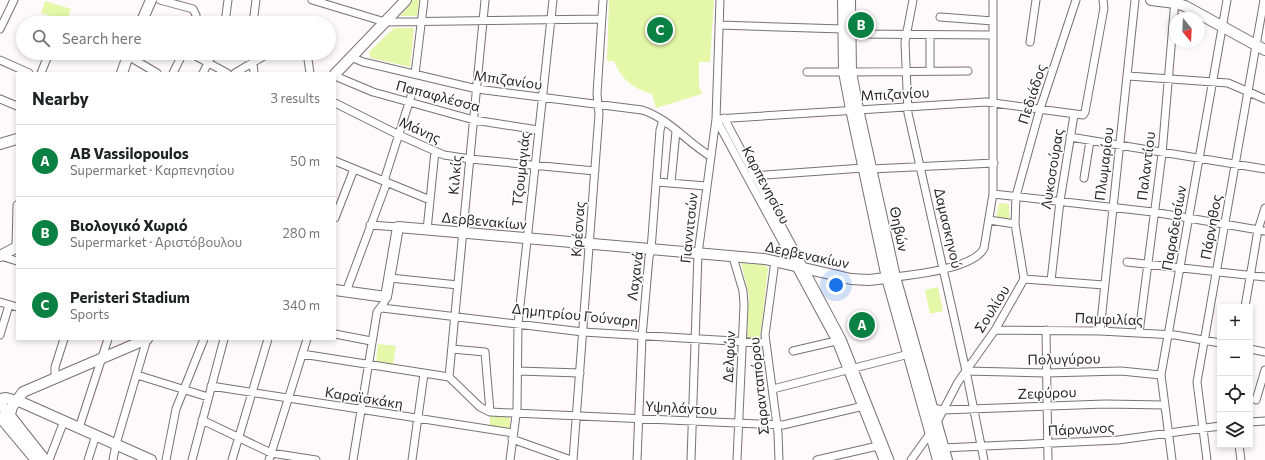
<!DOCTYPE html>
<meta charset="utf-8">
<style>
:root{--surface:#fff;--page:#f6f6f6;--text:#202124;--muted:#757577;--line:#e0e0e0;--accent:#0b8043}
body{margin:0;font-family:Commissioner,sans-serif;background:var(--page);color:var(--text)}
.controls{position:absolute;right:12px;bottom:12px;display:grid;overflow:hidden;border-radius:0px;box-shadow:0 2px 6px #0003}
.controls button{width:36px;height:36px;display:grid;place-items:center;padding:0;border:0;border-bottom:1px solid var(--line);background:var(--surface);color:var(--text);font:20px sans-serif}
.compass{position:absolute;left:1169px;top:12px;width:36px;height:36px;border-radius:50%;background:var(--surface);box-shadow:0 2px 6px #0003;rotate:162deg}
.you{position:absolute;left:836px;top:285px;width:14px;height:14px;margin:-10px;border:3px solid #fff;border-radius:50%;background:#1a73e8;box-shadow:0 0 0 6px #1a73e833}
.badge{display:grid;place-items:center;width:26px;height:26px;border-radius:50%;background:var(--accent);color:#fff;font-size:13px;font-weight:700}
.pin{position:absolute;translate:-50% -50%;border:2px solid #fff;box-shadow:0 1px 4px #0006}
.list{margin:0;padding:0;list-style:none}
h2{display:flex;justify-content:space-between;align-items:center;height:52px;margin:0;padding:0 16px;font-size:17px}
h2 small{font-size:13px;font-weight:400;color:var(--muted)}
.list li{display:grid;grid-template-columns:26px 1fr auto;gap:12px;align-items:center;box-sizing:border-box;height:72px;padding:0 16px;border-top:1px solid var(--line)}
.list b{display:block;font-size:15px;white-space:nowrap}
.list p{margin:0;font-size:13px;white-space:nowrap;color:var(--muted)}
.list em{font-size:13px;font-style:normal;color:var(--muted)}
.icon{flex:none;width:22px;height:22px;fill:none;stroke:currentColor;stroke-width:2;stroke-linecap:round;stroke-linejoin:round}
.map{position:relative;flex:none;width:1265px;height:460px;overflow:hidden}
.search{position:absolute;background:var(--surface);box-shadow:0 2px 6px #0003;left:16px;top:16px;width:320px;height:44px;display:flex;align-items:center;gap:10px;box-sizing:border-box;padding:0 14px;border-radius:22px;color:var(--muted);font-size:15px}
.panel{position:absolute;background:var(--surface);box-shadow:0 2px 6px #0003;left:16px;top:72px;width:320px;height:268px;border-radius:0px}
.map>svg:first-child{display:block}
</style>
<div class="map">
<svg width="1265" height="460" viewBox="0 0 1265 460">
<rect width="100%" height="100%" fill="#fef9fb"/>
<path fill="#e5f7a9" d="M413,0H419L417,16H400Z
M609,0H714L710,62H699V85L702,94L656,108L652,94C632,88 622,80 614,61H607Z
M45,1L71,9L67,21L41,13Z
M394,28H414L410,67L371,58L369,52Z
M999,203L1009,204V221L996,219Z
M741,263L765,265L768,269L760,338L747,337L749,295Z
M938,287L943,311L930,314L925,290Z
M378,344L396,346L393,364L376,362Z
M490,416L510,417V428L490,426Z"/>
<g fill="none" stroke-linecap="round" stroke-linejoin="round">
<defs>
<path id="street" d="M160,0L193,9L196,15L195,23
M312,0L385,22L602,19
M913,0L905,42L908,113L966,371L984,460
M940,17L993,21
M225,23L228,0
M253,23L256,0
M719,25L843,29
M0,29L14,0
M850,34L993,35
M1030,42L1036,0
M190,53L227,73
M252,53L254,73
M307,53L310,73
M128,56L157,73
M351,57L363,62L477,89L642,110C668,118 687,142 710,156
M0,60L29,73
M930,71V35
M807,72H844
M851,72L968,71
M41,73L49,53
M173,73L183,53
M203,73L213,53
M235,73L269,53
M415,74L424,0
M335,76L373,92L474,120L538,130
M1128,76L1228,83L1265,99
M0,99L17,106
M335,103L399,135L444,155L470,159L595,171
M724,118L842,339L890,460
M716,119L986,102L1083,115L1085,112L1104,8L1103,0
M716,119L836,341L883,460
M1070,137L1265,169
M335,161L430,200
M872,169L994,163
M750,176L863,168
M1084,178L1090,141
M384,181L412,93
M657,182L706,186
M671,183L676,131
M993,194L1153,212L1265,231
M335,218L354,169
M989,220L1015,224
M370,225L398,227
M427,230L435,151
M16,247L17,205
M1,256L17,261
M733,257L743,291L744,305L737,460
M775,261L765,335L778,433L779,460
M1127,262L1265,277
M895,277C914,275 975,268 984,248L993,194V0
M390,278L458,285
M1024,279L1104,285
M1051,281L1060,201L1074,115
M346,292L387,182
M0,302L17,307
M1245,307L1258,230L1265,208
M382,308L583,332L766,343
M995,330L1100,331L1175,335L1220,343
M1046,330L1048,460
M1100,331L1135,0
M1139,333L1162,154L1175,0
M335,334L371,341
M0,335L9,305
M452,349L485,352L490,412
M1250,349L1265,352
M793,351L836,341
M302,354L449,377L480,407L490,412L783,425L868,405
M518,371L580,373
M966,371L1046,373L1121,371L1161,375
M137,375L208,397
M449,377L485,0
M55,378V367L64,339
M211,386L513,433
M773,389L909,354
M1256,400L1265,370
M932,408L943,410L1105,404L1164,405
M202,420L271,453L316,460
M1250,422L1265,421
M936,424L958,382L995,330L1024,279L1015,224L1016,196L1040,109L1076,0
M79,428L108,339
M512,439L571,460
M1239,445L1241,460
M943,448L1118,440L1220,426
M49,460L64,421
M88,460L96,435
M113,460L116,444L147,339
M166,460L176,409L204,339
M192,460L224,339
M232,460L268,339
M269,460L307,339
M353,460L377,312L384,303L386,297
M412,460L424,374
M510,460L517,408L518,324L553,0
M573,460L599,114L597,94L603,0
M637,460L642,337L649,257L651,250L660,130L663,120
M691,460L698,254L716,119L720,0
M817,460L882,445
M911,460L931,432
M1172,460L1161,375L1227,0
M1207,460L1197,382L1264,0"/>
<path id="secondary" d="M843,0L844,72L851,109L887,278L938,460
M850,0L851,72L858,109L895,277L947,460
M1151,0L1175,3L1185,6L1265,50
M141,23L151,0
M122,73L129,53
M335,74L406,0
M0,144L17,139
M0,256L17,247
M335,290L386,297L398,227L765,259L851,279L869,280L895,277
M0,399L6,398L21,402L151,460
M0,403L45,460
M10,414L12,407L23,392L147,339
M0,417L36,460"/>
</defs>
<use href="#street" stroke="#7b7074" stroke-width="9"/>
<use href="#secondary" stroke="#7b7074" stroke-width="12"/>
<use href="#street" stroke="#fff" stroke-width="7"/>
<use href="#secondary" stroke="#fff" stroke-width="10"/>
</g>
<g text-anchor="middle" stroke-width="3" stroke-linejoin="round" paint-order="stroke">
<g font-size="14" fill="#2a2527" stroke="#fff">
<text transform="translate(508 80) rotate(8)" y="5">Μπιζανίου</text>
<text transform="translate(895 94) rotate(-3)" y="5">Μπιζανίου</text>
<text transform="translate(1032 94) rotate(-72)" y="5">Πεδιάδος</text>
<text transform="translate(438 96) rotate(15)" y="5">Παπαφλέσσα</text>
<text transform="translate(420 130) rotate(24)" y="5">Μάνης</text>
<text transform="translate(1104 164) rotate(-83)" y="5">Πλωμαρίου</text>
<text transform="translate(1146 166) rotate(-83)" y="5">Παλαντίου</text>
<text transform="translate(521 169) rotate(-84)" y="5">Τζουμαγιάς</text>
<text transform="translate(1052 169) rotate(-81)" y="5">Λυκοσούρας</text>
<text transform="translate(455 175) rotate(-85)" y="5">Κιλκίς</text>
<text transform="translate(766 185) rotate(62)" y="5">Καρπενησίου</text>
<text transform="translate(484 221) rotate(5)" y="5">Δερβενακίων</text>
<text transform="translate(1211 227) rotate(-80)" y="5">Πάρνηθος</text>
<text transform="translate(689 228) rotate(-84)" y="5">Γιαννιτσών</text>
<text transform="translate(948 228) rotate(77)" y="5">Δαμασκηνού</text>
<text transform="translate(1174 228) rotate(-80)" y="5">Παραδεισίων</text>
<text transform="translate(578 229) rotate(-86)" y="5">Κρέσνας</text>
<text transform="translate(899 229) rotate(78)" y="5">Θηβών</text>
<text transform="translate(807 255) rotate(12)" y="5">Δερβενακίων</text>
<text transform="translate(635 276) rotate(-83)" y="5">Λαχανά</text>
<text transform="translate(992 309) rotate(-58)" y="5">Σουλίου</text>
<text transform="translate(575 315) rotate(6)" y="5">Δημητρίου Γούναρη</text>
<text transform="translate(1109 319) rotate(2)" y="5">Παμφιλίας</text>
<text transform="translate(729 357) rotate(-87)" y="5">Δελφών</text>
<text transform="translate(1064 359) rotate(-1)" y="5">Πολυγύρου</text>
<text transform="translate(759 386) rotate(-96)" y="5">Σαρανταπόρου</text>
<text transform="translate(1047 393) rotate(-2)" y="5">Ζεφύρου</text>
<text transform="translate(364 398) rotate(9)" y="5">Καραϊσκάκη</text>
<text transform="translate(681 408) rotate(3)" y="5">Υψηλάντου</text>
<text transform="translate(1081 429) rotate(-3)" y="5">Πάρνωνος</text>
</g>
</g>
</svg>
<div class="controls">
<button>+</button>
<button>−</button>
<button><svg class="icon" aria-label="locate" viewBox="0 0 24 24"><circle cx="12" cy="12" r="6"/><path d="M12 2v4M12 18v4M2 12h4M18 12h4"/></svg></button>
<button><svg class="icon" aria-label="layers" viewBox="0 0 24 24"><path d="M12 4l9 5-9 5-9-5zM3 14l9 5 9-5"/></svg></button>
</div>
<svg class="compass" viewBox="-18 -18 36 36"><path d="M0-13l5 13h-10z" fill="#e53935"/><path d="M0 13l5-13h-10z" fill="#757577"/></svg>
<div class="you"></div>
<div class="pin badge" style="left:862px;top:325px">A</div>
<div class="pin badge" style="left:861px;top:25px">B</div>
<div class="pin badge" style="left:660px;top:30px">C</div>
<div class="search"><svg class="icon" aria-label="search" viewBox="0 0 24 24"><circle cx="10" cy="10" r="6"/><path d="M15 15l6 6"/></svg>Search here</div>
<section class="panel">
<h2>Nearby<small>3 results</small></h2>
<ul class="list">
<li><span class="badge">A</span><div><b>AB Vassilopoulos</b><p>Supermarket · Καρπενησίου</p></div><em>50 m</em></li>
<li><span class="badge">B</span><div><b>Βιολογικό Χωριό</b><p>Supermarket · Αριστόβουλου</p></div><em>280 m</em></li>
<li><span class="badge">C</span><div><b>Peristeri Stadium</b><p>Sports</p></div><em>340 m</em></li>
</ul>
</section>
</div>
